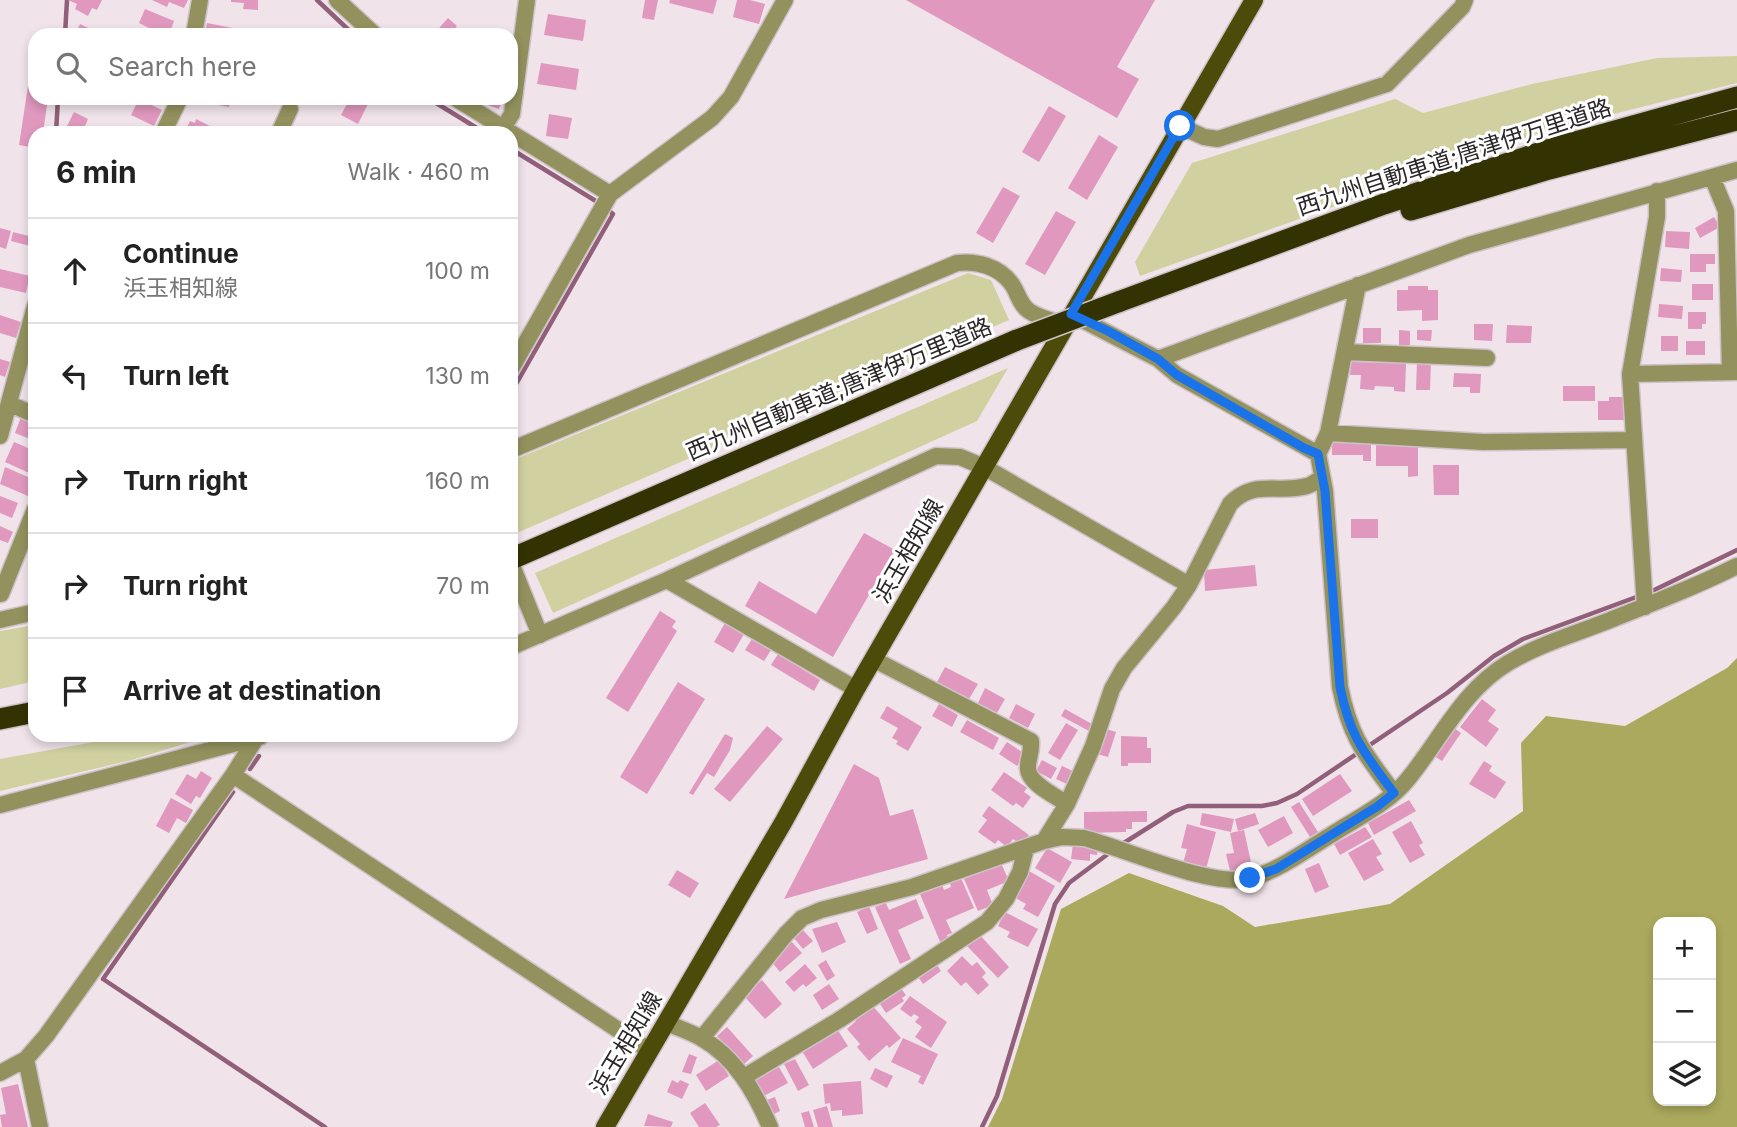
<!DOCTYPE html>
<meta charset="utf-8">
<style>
:root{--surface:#fff;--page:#f2f2f2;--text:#222;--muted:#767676;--line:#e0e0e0}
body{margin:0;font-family:Inter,"Noto Sans JP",sans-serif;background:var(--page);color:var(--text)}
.controls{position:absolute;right:21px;bottom:21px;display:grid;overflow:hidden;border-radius:14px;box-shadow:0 4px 10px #0003}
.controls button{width:63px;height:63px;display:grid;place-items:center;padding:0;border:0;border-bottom:2px solid var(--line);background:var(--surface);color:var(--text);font:35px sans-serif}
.stop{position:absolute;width:21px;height:21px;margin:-16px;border:5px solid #1a73e8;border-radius:50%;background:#fff}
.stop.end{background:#1a73e8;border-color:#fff;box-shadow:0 2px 7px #0008}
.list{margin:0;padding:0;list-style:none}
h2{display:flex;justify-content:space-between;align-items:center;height:91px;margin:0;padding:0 28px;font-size:30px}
h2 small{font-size:23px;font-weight:400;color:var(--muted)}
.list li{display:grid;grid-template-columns:46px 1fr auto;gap:21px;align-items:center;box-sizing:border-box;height:105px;padding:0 28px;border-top:2px solid var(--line)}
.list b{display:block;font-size:26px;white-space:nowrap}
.list p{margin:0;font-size:23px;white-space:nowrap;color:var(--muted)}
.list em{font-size:23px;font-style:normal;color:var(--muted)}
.icon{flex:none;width:38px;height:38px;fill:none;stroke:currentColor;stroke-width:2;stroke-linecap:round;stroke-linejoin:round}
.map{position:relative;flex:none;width:1737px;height:1127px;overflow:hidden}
.search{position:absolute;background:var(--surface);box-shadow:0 4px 10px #0003;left:28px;top:28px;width:490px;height:77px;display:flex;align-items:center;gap:18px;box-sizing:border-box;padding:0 24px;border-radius:21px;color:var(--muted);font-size:26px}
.panel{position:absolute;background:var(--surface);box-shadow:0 4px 10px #0003;left:28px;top:126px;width:490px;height:616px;border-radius:21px}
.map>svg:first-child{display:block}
</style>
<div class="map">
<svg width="1737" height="1127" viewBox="0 0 1737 1127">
<rect width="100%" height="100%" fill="#f0e4ea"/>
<path fill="#d1d0a1" d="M1737,56V83L1542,132L1140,276L1135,262L1192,163L1395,99L1423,113L1532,84L1657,58Z
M968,273L991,280L1009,320L519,532L511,513V461Z
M1008,368L977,421L553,613L535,573Z
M35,625V681L0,689V631Z
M132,735H213L132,760L0,791V759Z"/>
<path fill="#aba95d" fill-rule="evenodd" d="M1737,658V1127H988L1002,1099L1061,909L1129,873L1223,906L1255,927L1390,904L1523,811L1521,743L1546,716L1625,726L1727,668ZM1658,922H1711V1101H1658Z"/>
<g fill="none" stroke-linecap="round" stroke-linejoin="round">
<path stroke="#915f7a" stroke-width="4.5" d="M317,0L354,35
M65,35L67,0
M428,98L485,133
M56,133L58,98
M511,149L599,203L613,214L511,393
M1648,593L1737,550
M250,769L259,756
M233,792L103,979L325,1127
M1119,846L1173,812L1188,806H1262L1277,803L1297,794L1447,693L1494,656L1523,639L1639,596
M982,1127L997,1096L1055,904L1069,883L1112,851"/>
</g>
<path fill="#e098be" d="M68,0H102L97,10L92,8L88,16L75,9L77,4Z
M152,0H188L184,8L169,2L167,7Z
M231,0H258V10L243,9L244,3L231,2Z
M645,0H658L654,20L642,18Z
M670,0H717L713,14L669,3Z
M737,0H750L765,4L759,24L733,17Z
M906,0H1155L1117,67L1139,79L1117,118Z
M145,9L174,21L169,35L162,33L156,35L147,32L149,28L139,23Z
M548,14L586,20L583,41L544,35Z
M448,18L457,26L449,35H433Z
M207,23L243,30L242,35H204Z
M80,24L103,35H75Z
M541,63L579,69L576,90L537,84Z
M28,86L35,87V98H48L43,133H35V148L19,145Z
M201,98H230L229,107L201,102Z
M350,98H371L358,124L341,115Z
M477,98H503L499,109L476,101Z
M139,99L162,110L154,126L131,115Z
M1049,106L1066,116L1039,162L1022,152Z
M74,112L88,119L82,133H72L65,130Z
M549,114L572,118L568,139L546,136Z
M196,119L214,128L211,133H184L190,121L195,123Z
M1099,135L1118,147L1087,200L1068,188Z
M1003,187L1020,196L993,243L976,233Z
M1056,211L1076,222L1045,275L1025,264Z
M1714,217L1720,227L1700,238L1695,228Z
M0,228L11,231L6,249L0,247Z
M1666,231L1690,232L1689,249L1665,247Z
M13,232L33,237L30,246L11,241Z
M1690,254H1715V264H1706V272H1690Z
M1661,268L1682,270L1681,282L1660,281Z
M0,269L30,276L26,293L0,287Z
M1692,284H1713V300H1692Z
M1408,286H1428V290H1438V320L1422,321V310L1397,311V290H1408Z
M1659,304L1683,306L1682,319L1658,317Z
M1688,312H1706V324H1702V329H1688Z
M0,315L21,322L16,338L0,333Z
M1474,324H1493L1492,341L1474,340Z
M1507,325L1532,326L1531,343H1506Z
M1363,328H1381V343H1363Z
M1399,330L1410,331V345H1399Z
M1417,330H1432L1431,341L1417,340Z
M1661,336H1678V351H1661Z
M1686,341H1705V355H1686Z
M0,359L10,362L5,377L0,375Z
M1417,361L1431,362L1430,390H1416Z
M1351,362L1406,363L1405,392L1394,391V387L1375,386L1374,390L1360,389L1361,375H1350Z
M1454,373L1481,374L1480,393H1470V387H1453Z
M1563,386H1595V401H1563Z
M1609,397H1625V420H1598V401H1609Z
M21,417L35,423V441L15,433Z
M1337,439H1346V442H1371V461H1363V455H1332V442H1337Z
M14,442L35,451L32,457L35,459L29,473L5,462Z
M1376,445H1418V476L1408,477V466H1376Z
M1433,465H1459V495H1434Z
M5,467L35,480L28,496L0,484Z
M0,496L18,503L12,518L0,513Z
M1351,519H1378V538H1351Z
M0,526L13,532L8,543L0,540Z
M864,533L895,550L833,657L745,606L759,581L816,614Z
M1255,565L1257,586L1205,591L1204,570Z
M660,611L676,621L672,627L677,631L628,712L606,698Z
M725,623L744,634L733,653L714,642Z
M752,639L771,650L764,661L745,650Z
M778,654L820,680L814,691L771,665Z
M945,667L978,684L969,699L937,682Z
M678,682L705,699L647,794L620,777Z
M985,688L1005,699L997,713L978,703Z
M1482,699L1496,710L1488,721L1499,729L1486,747L1460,727Z
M939,704L958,715L952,727L932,716Z
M1016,704L1035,714L1028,728L1009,718Z
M887,706L922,727L908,751L896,744L898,741L892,738L898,728L880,718Z
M1065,709L1092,724L1089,731L1061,716Z
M967,720L999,738L993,750L960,732Z
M1066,723L1078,730L1060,760L1048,753Z
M767,726L783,739L730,802L714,789Z
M1454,728L1461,733L1442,761L1434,756Z
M1106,729L1116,732L1108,757L1097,754Z
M725,734L733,738L730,750L714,777L707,773L693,795L689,793Z
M1121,736L1147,737V748H1151V763H1128V766H1121Z
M1007,742L1025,754L1017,766L999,754Z
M1042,760L1057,768L1051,779L1036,771Z
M1484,761L1492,766L1489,771L1506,782L1495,799L1469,784Z
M854,764L879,778L890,816L913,809L928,859L784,899Z
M1062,766L1075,772L1069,785L1056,779Z
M201,771L212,778L200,798L196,796L191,804L175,794L187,774L196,779Z
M1004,772L1027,788L1024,792L1031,797L1023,808L1016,803L1013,806L991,790Z
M1340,774L1352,791L1313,816L1302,799Z
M171,798L193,810L186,823L177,818L169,833L156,826Z
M1409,800L1416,811L1374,835L1368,823Z
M1299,802L1318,832L1310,837L1291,807Z
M989,806L1029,835L1021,845L1013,839L1007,847L998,840L995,844L978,832L987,820L982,816Z
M1147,811V822H1132V829H1126V832L1084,833V812Z
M1202,813L1234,819L1231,832L1200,825Z
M1255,813L1259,824L1238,831L1235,819Z
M1284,816L1293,833L1268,847L1258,830Z
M1411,821L1423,843L1419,845L1425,855L1410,863L1392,832Z
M1187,824L1216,832L1206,869L1183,863L1187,849L1181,848Z
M1365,827L1372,837L1340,855L1334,844Z
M1244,830L1252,867L1230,871L1226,854L1234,853L1230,833Z
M1373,839L1382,854L1376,857L1384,870L1364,881L1348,853Z
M1073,844L1098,847L1097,855L1090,854V861L1071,859Z
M1047,848L1072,862L1060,883L1035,868Z
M1001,863L1009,881L987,890L993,905L978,911L964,879Z
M1319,863L1329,887L1315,893L1305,869Z
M677,870L699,883L690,898L668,885Z
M1029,871L1055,886L1038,917L1023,909L1026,904L1014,897Z
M961,878L974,908L946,920L952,933L947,935L949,940L941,944L920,894L942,885L944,890L951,887L950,883Z
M916,899L924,918L898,930L911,959L900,964L875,907L886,903L889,910Z
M869,906L878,929L867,934L857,912Z
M1005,912L1038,929L1028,947L1007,937L1010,932L998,926Z
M837,922L846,942L822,953L812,929Z
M802,929L813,941L803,949L793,937Z
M979,934L1009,967L998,978L967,946Z
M791,941L802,953L780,972L770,960Z
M962,956L972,966L977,962L986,973L982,977L989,985L978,995L966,982L961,986L947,971Z
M826,960L835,976L827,981L818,965Z
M935,962L941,971L923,984L917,975Z
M805,964L817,978L806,987L803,984L794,992L785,982Z
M762,980L782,1004L765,1019L744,996Z
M829,984L839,999L822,1010L813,995Z
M899,986L906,995L902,998L904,1001L886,1013L878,1001Z
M910,996L947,1022L931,1048L915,1037L922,1027L915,1022L919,1017L914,1014L911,1017L900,1009Z
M871,1004L901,1038L889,1048L887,1045L869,1061L857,1047L860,1044L847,1029L856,1021L854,1019Z
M727,1027L753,1056L743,1065L717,1036Z
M837,1029L848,1046L813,1069L802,1051Z
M903,1038L938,1054L923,1085L918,1082L921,1076L891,1062Z
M689,1054L697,1057L691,1074L682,1072Z
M795,1059L809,1085L798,1091L784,1064Z
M719,1060L729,1076L706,1091L696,1075Z
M779,1067L788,1083L762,1097L753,1080Z
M875,1068L893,1076L887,1088L870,1079Z
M672,1080L678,1083L680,1080L689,1084L682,1099L667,1092Z
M861,1081L863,1114L842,1116V1110L831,1111L830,1103L825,1104L823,1084Z
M18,1084L28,1127H2L0,1115L6,1114L1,1088Z
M775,1097L780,1111L770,1116L764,1101Z
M705,1103L720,1125L716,1127H699L690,1113Z
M827,1106L833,1127H818L813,1110Z
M809,1111L814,1127H805L801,1113Z
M648,1114L673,1122L671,1127L644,1126Z"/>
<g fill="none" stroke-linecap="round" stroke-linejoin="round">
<defs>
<path id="minor" d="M337,0L375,35
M194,35L200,0
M455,98L610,194
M1180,126L1204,137L1218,139L1387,84L1462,7L1465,0
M503,128L512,114L527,0
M163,133L180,98
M279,133L290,109
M1712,177L1726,211L1730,372
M1358,285L1328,433L1318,454L1325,491L1340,687C1350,737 1364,753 1394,793
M1073,315L1158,359L1177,375L1318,454
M1345,352L1487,358
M1158,359L1469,245L1737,170
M511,369L610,194L712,118L731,97L785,0
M1630,374L1737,372
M10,404L35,415
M1328,433L1483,442L1633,440
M0,436L35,306
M511,450L957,263C977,261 998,266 1011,283C1018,292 1019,304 1029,311C1039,318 1054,321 1065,325
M511,563L540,635
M667,580L856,689
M1,594L35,509
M1645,607L1630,374L1657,217V191
M0,620L35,612
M511,647L667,580L936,456L960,457L984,467L1189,585
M873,659L1031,741C1032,754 1027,761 1028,769C1029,784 1056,796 1067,804
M233,775L650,1051
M0,805L260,737
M1044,841L1067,804L1093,746L1112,689L1124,668L1174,607L1189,585L1230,504C1253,479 1279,494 1307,486C1312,485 1317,480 1322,478
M667,1023C678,1028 691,1032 701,1038C735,1057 755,1092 770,1127
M702,1038L786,934L802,918L821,910L912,887L1044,841L1062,837L1084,838C1126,849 1213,889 1252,878C1281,869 1306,850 1331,835C1357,818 1388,804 1408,779C1440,740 1463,690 1508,663C1536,646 1569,636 1600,624C1646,606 1693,588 1737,566
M26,1059L40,1127
M0,1073L26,1059L46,1036L233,775L258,735
M744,1077L839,1020L987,922L1006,899L1020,872L1026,848"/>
<path id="major" d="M605,1127L784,821L856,689L1254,0"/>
<path id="highway" d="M1411,210L1549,169L1737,120
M1118,302L1384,204L1557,147L1737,97
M511,559L1017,340
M0,719L35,712"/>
</defs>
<use href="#minor" stroke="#cdc2c7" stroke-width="19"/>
<use href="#major" stroke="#cdc2c7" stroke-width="21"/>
<use href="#highway" stroke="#cdc2c7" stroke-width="24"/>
<use href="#minor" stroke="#93925e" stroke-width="16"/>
<use href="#major" stroke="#4d4b09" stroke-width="18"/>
<use href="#highway" stroke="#333203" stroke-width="21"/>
<defs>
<path id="highway-bridge" d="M1017,340L1118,302"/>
</defs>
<use href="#highway-bridge" stroke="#cdc2c7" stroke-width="24" stroke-linecap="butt"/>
<use href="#highway-bridge" stroke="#333203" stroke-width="21"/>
</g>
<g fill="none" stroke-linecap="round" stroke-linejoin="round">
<path stroke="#1a73e8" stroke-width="9" d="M1180,126L1071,314L1108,331L1158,359L1177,375L1304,448L1318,454L1325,491L1340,687C1350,737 1364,753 1394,793L1378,806L1276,869L1250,878"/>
</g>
<g text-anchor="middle" stroke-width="6" stroke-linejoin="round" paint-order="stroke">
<g font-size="23" fill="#2b2628" stroke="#fff">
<text transform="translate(1454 157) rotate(-18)" y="8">西九州自動車道;唐津伊万里道路</text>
<text transform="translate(839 389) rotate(-23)" y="8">西九州自動車道;唐津伊万里道路</text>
<text transform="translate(908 551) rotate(-60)" y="8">浜玉相知線</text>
<text transform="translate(626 1043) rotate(-59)" y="8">浜玉相知線</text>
</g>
</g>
</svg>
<div class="controls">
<button>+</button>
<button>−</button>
<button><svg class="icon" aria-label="layers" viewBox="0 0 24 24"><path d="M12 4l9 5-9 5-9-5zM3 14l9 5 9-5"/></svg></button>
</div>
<div class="stop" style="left:1180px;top:126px"></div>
<div class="stop end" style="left:1250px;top:878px"></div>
<div class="search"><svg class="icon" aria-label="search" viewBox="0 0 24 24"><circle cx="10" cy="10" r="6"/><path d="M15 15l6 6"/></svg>Search here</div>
<section class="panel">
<h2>6 min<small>Walk · 460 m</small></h2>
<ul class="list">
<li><svg class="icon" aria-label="ahead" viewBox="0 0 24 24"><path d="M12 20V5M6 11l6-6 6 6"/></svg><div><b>Continue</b><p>浜玉相知線</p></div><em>100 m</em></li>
<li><svg class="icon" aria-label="left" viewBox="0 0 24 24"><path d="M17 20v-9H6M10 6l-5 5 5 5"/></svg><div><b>Turn left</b></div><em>130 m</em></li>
<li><svg class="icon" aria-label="right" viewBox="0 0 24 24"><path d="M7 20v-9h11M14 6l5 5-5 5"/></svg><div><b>Turn right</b></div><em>160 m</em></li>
<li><svg class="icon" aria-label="right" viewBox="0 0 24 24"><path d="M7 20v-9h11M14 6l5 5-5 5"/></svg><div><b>Turn right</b></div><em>70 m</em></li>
<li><svg class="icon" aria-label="arrive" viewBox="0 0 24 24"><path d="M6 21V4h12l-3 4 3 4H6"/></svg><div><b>Arrive at destination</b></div></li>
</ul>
</section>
</div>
